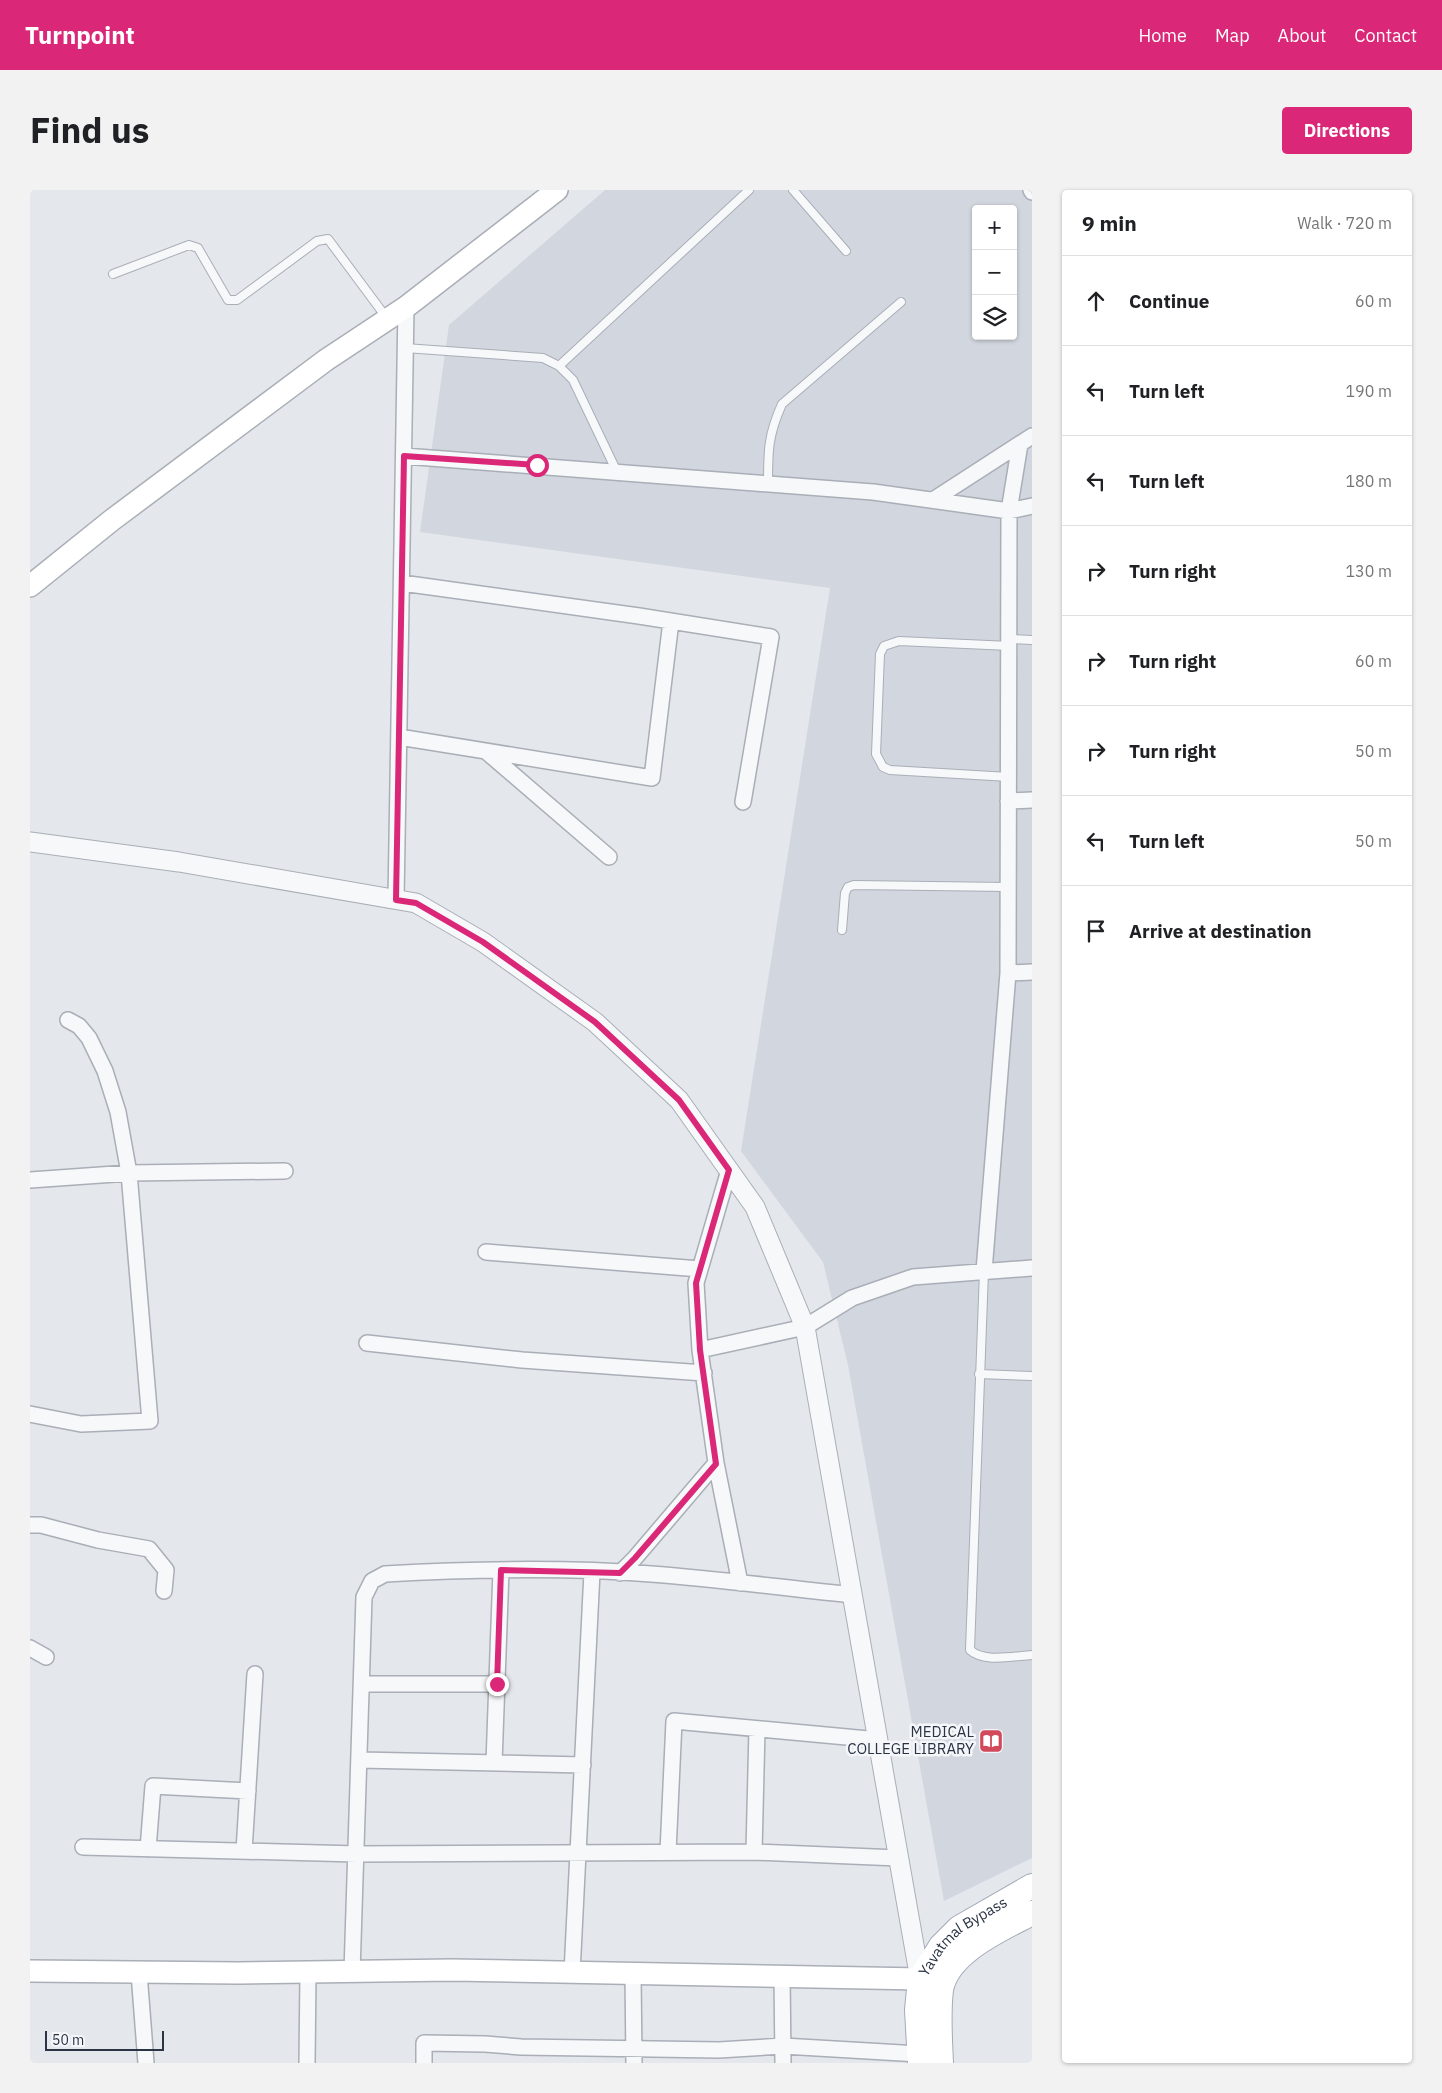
<!DOCTYPE html>
<meta charset="utf-8">
<style>
:root{--surface:#fff;--page:#f2f2f2;--text:#202124;--muted:#757577;--line:#e0e0e0;--accent:#db2777}
body{margin:0;font-family:"IBM Plex Sans",sans-serif;background:var(--page);color:var(--text)}
.controls{position:absolute;right:15px;top:15px;display:grid;overflow:hidden;border-radius:5px;box-shadow:0 1px 4px #0004}
.controls button{width:45px;height:45px;display:grid;place-items:center;padding:0;border:0;border-bottom:1px solid var(--line);background:var(--surface);color:var(--text);font:25px sans-serif}
.scale{position:absolute;left:15px;bottom:12px;width:119px;box-sizing:border-box;padding-left:5px;border:2px solid #2b3445;border-top:0;font-size:14px;line-height:18px;white-space:nowrap;color:#2b3445;-webkit-text-stroke:4px #f4f6f9;paint-order:stroke}
.stop{position:absolute;width:15px;height:15px;margin:-11px;border:4px solid #db2777;border-radius:50%;background:#fff}
.stop.end{background:#db2777;border-color:#fff;box-shadow:0 1px 5px #0008}
.list{margin:0;padding:0;list-style:none}
h2{display:flex;justify-content:space-between;align-items:center;height:65px;margin:0;padding:0 20px;font-size:21px}
h2 small{font-size:16px;font-weight:400;color:var(--muted)}
.list li{display:grid;grid-template-columns:32px 1fr auto;gap:15px;align-items:center;box-sizing:border-box;height:90px;padding:0 20px;border-top:1px solid var(--line)}
.list b{display:block;font-size:19px;white-space:nowrap}
.list em{font-size:16px;font-style:normal;color:var(--muted)}
.icon{flex:none;width:28px;height:28px;fill:none;stroke:currentColor;stroke-width:2;stroke-linecap:round;stroke-linejoin:round}
.map{position:relative;flex:none;width:1002px;height:1873px;overflow:hidden;border-radius:5px}
header{display:flex;align-items:center;gap:30px;box-sizing:border-box;height:70px;padding:0 25px;background:var(--accent);color:#fff}
header strong{font-size:24px}
nav{display:flex;gap:28px;margin-inline-start:auto;font-size:18px}
.intro{display:flex;align-items:center;justify-content:space-between;box-sizing:border-box;height:120px;padding:0 30px}
h1{margin:0;font-size:35px}
.button{padding:12px 22px;border-radius:5px;background:var(--accent);color:#fff;font-size:18px;font-weight:700}
main{display:flex;gap:30px;padding:0 30px}
aside{flex:1;background:var(--surface);border-radius:5px;box-shadow:0 1px 4px #0004}
.map>svg:first-child{display:block}
</style>
<header>
<strong>Turnpoint</strong>
<nav><a>Home</a><a>Map</a><a>About</a><a>Contact</a></nav>
</header>
<div class="intro"><h1>Find us</h1><a class="button">Directions</a></div>
<main>
<div class="map">
<svg width="1002" height="1873" viewBox="0 0 1002 1873">
<rect width="100%" height="100%" fill="#e4e7ec"/>
<path fill="#d2d6de" fill-rule="evenodd" d="M575,0H1002V1668L914,1711L818,1175L793,1072L711,961L800,398L390,342L419,135ZM946,19H983V146H946Z"/>
<g fill="none" stroke-linecap="round" stroke-linejoin="round">
<defs>
<path id="service" d="M763,0L816,61
M83,84L159,55L168,58L198,110H207L287,51L298,49L356,127
M375,158L513,168L529,176L543,190L587,282
M529,176L719,0
M738,294C738,261 738,245 752,214L871,112
M980,449L1002,450
M979,587L860,580L853,577L846,564L850,464L854,456L869,451L980,456
M812,740L815,703L818,697L824,695L978,697
M954,1081L940,1460C954,1473 984,1466 1002,1465
M949,1184L1002,1186"/>
<path id="minor" d="M1001,0L1002,2
M374,266L843,302L979,321L1002,316
M903,310L1002,246
M372,393L609,426L741,447L713,612
M369,547L622,588L641,431
M458,563L579,667
M978,611L1002,610
M366,710L376,117
M978,783L1002,782
M699,980L666,1093L670,1160L686,1273L710,1393
M0,990L99,983L255,981
M456,1062L670,1079
M954,1081L978,783L979,321L990,254
M337,1153L492,1170L674,1183
M670,1160L775,1137L822,1108L883,1087L1002,1078
M0,1224L51,1234L120,1231L99,983L88,922L75,881L59,848L49,836L38,830
M0,1335H11L68,1350L119,1359L136,1380L134,1401
M590,1383L605,1368L686,1273
M0,1458L16,1467
M333,1494H467
M330,1570L553,1575
M464,1573L471,1380
M53,1657L327,1664L724,1662L868,1668
M118,1659L123,1596L218,1601
M214,1661L225,1484
M638,1662L644,1531L849,1550
M724,1662L727,1539
M322,1782L334,1407L342,1391L355,1384C444,1379 533,1377 621,1384C688,1389 755,1398 822,1405
M109,1783L116,1873
M542,1783L562,1382
M603,1784L604,1873
M752,1785L753,1873
M277,1873L278,1783
M394,1873V1853L455,1854L491,1857L689,1860L753,1856L889,1864"/>
<path id="tertiary" d="M0,652L149,672L386,713L453,752L565,832L649,910L725,1017L775,1137L890,1789"/>
<path id="secondary" d="M0,396L82,330L296,170L376,117L527,0
M0,1781L208,1783L422,1780L890,1789L904,1795"/>
<g id="primary">
<path id="s1" d="M890,1873L887,1820L890,1789L911,1756L929,1738L1002,1696"/>
<path d="M911,1873C910,1849 908,1824 911,1800C917,1762 972,1739 1002,1723"/>
</g>
</defs>
<use href="#service" stroke="#a9aeb7" stroke-width="10"/>
<use href="#minor" stroke="#a9aeb7" stroke-width="18"/>
<use href="#tertiary" stroke="#a9aeb7" stroke-width="21"/>
<use href="#secondary" stroke="#a9aeb7" stroke-width="24"/>
<use href="#primary" stroke="#a3abb8" stroke-width="26"/>
<use href="#service" stroke="#f7f8fa" stroke-width="8"/>
<use href="#minor" stroke="#f7f8fa" stroke-width="15"/>
<use href="#tertiary" stroke="#f7f8fa" stroke-width="19"/>
<use href="#secondary" stroke="#fff" stroke-width="21"/>
<use href="#primary" stroke="#fff" stroke-width="24"/>
</g>
<g fill="none" stroke-linecap="round" stroke-linejoin="round">
<path stroke="#db2777" stroke-width="6" d="M467,1494L471,1380L590,1383L605,1368L686,1274L670,1160L666,1093L699,980L649,910L565,832L453,752L386,713L366,710L374,266L507,275"/>
</g>
<defs>
<symbol id="library-square" viewBox="-11 -11 22 22"><rect x="-9" y="-9" width="18" height="18" rx="4" fill="#d1495b" stroke="#f4f6f9"/><path d="M-6-4Q-3-5.5-.7-3.5V5Q-3 3-6 4ZM6-4Q3-5.5 .7-3.5V5Q3 3 6 4Z" fill="#fff"/></symbol>
</defs>
<g fill-rule="evenodd">
<use href="#library-square" x="947" y="1537" width="28" height="28"/>
</g>
<g text-anchor="middle" stroke-width="5" stroke-linejoin="round" paint-order="stroke">
<g font-size="15" fill="#2b3445" stroke="#f4f6f9" text-anchor="end">
<text x="944" y="1547">MEDICAL<tspan x="944" dy="17">COLLEGE LIBRARY</tspan></text>
</g>
<g font-size="15" fill="#2b3445" stroke="#f4f6f9">
<text dy="5" stroke="none"><textPath href="#s1" startOffset="146">Yavatmal Bypass</textPath></text>
</g>
</g>
</svg>
<div class="controls">
<button>+</button>
<button>−</button>
<button><svg class="icon" aria-label="layers" viewBox="0 0 24 24"><path d="M12 4l9 5-9 5-9-5zM3 14l9 5 9-5"/></svg></button>
</div>
<div class="scale">50 m</div>
<div class="stop" style="left:507px;top:275px"></div>
<div class="stop end" style="left:467px;top:1494px"></div>
</div>
<aside>
<h2>9 min<small>Walk · 720 m</small></h2>
<ul class="list">
<li><svg class="icon" aria-label="ahead" viewBox="0 0 24 24"><path d="M12 20V5M6 11l6-6 6 6"/></svg><div><b>Continue</b></div><em>60 m</em></li>
<li><svg class="icon" aria-label="left" viewBox="0 0 24 24"><path d="M17 20v-9H6M10 6l-5 5 5 5"/></svg><div><b>Turn left</b></div><em>190 m</em></li>
<li><svg class="icon" aria-label="left" viewBox="0 0 24 24"><path d="M17 20v-9H6M10 6l-5 5 5 5"/></svg><div><b>Turn left</b></div><em>180 m</em></li>
<li><svg class="icon" aria-label="right" viewBox="0 0 24 24"><path d="M7 20v-9h11M14 6l5 5-5 5"/></svg><div><b>Turn right</b></div><em>130 m</em></li>
<li><svg class="icon" aria-label="right" viewBox="0 0 24 24"><path d="M7 20v-9h11M14 6l5 5-5 5"/></svg><div><b>Turn right</b></div><em>60 m</em></li>
<li><svg class="icon" aria-label="right" viewBox="0 0 24 24"><path d="M7 20v-9h11M14 6l5 5-5 5"/></svg><div><b>Turn right</b></div><em>50 m</em></li>
<li><svg class="icon" aria-label="left" viewBox="0 0 24 24"><path d="M17 20v-9H6M10 6l-5 5 5 5"/></svg><div><b>Turn left</b></div><em>50 m</em></li>
<li><svg class="icon" aria-label="arrive" viewBox="0 0 24 24"><path d="M6 21V4h12l-3 4 3 4H6"/></svg><div><b>Arrive at destination</b></div></li>
</ul>
</aside>
</main>
